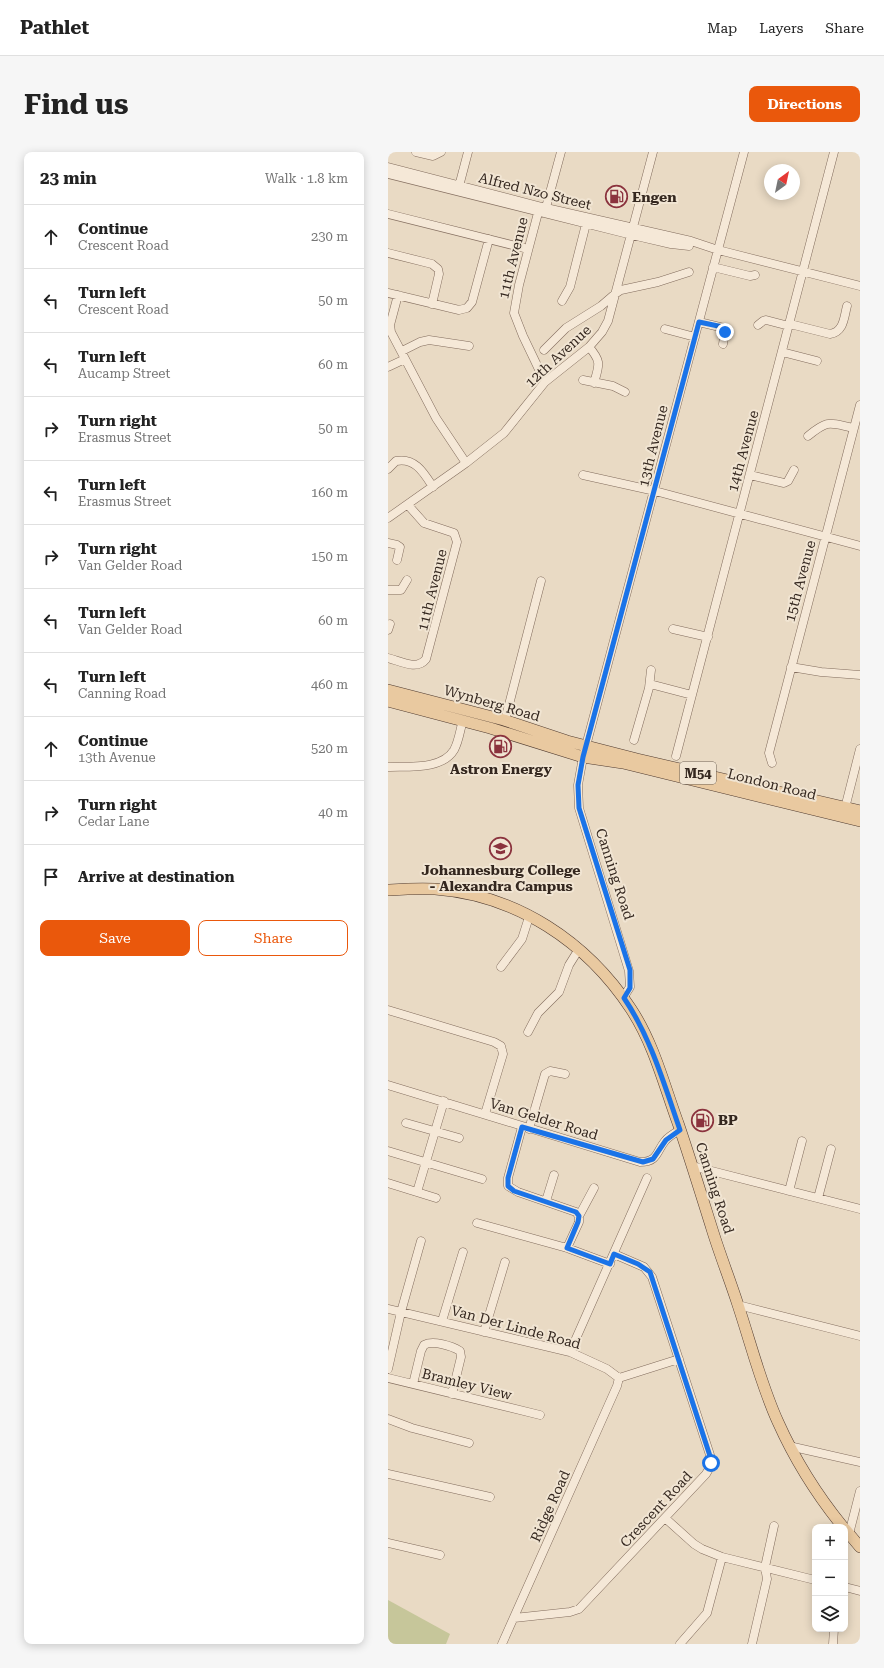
<!DOCTYPE html>
<meta charset="utf-8">
<style>
:root{--surface:#fff;--page:#f6f6f6;--text:#222;--muted:#767676;--line:#e0e0e0;--accent:#ea580c}
body{margin:0;font-family:"Roboto Serif",serif;background:var(--page);color:var(--text)}
.controls{position:absolute;right:12px;bottom:12px;display:grid;overflow:hidden;border-radius:8px;box-shadow:0 2px 10px #0003}
.controls button{width:36px;height:36px;display:grid;place-items:center;padding:0;border:0;border-bottom:1px solid var(--line);background:var(--surface);color:var(--text);font:20px sans-serif}
.compass{position:absolute;left:376px;top:12px;width:36px;height:36px;border-radius:50%;background:var(--surface);box-shadow:0 2px 10px #0003;rotate:33deg}
.stop{position:absolute;width:12px;height:12px;margin:-9px;border:3px solid #1a73e8;border-radius:50%;background:#fff}
.stop.end{background:#1a73e8;border-color:#fff;box-shadow:0 1px 4px #0008}
.list{margin:0;padding:0;list-style:none}
h2{display:flex;justify-content:space-between;align-items:center;height:52px;margin:0;padding:0 16px;font-size:17px}
h2 small{font-size:13px;font-weight:400;color:var(--muted)}
.list li{display:grid;grid-template-columns:26px 1fr auto;gap:12px;align-items:center;box-sizing:border-box;height:64px;padding:0 16px;border-top:1px solid var(--line)}
.list b{display:block;font-size:15px;white-space:nowrap}
.list p{margin:0;font-size:13px;white-space:nowrap;color:var(--muted)}
.list em{font-size:13px;font-style:normal;color:var(--muted)}
.actions{display:flex;gap:8px;padding:12px 16px}
.actions a{flex:1;padding:9px 0;border:1px solid var(--accent);border-radius:8px;text-align:center;font-size:14px;color:var(--accent)}
.actions .main{background:var(--accent);color:#fff}
.icon{flex:none;width:22px;height:22px;fill:none;stroke:currentColor;stroke-width:2;stroke-linecap:round;stroke-linejoin:round}
.map{position:relative;flex:none;width:472px;height:1492px;overflow:hidden;border-radius:8px}
header{display:flex;align-items:center;gap:24px;box-sizing:border-box;height:56px;padding:0 20px;background:var(--surface);border-bottom:1px solid var(--line)}
header strong{font-size:19px}
nav{display:flex;gap:22px;margin-inline-start:auto;font-size:14px}
.intro{display:flex;align-items:center;justify-content:space-between;box-sizing:border-box;height:96px;padding:0 24px}
h1{margin:0;font-size:28px}
.button{padding:10px 18px;border-radius:8px;background:var(--accent);color:#fff;font-size:14px;font-weight:700}
main{display:flex;gap:24px;padding:0 24px}
aside{flex:1;background:var(--surface);border-radius:8px;box-shadow:0 2px 10px #0003}
.map>svg:first-child{display:block}
</style>
<header>
<strong>Pathlet</strong>
<nav><a>Map</a><a>Layers</a><a>Share</a></nav>
</header>
<div class="intro"><h1>Find us</h1><a class="button">Directions</a></div>
<main>
<aside>
<h2>23 min<small>Walk · 1.8 km</small></h2>
<ul class="list">
<li><svg class="icon" aria-label="ahead" viewBox="0 0 24 24"><path d="M12 20V5M6 11l6-6 6 6"/></svg><div><b>Continue</b><p>Crescent Road</p></div><em>230 m</em></li>
<li><svg class="icon" aria-label="left" viewBox="0 0 24 24"><path d="M17 20v-9H6M10 6l-5 5 5 5"/></svg><div><b>Turn left</b><p>Crescent Road</p></div><em>50 m</em></li>
<li><svg class="icon" aria-label="left" viewBox="0 0 24 24"><path d="M17 20v-9H6M10 6l-5 5 5 5"/></svg><div><b>Turn left</b><p>Aucamp Street</p></div><em>60 m</em></li>
<li><svg class="icon" aria-label="right" viewBox="0 0 24 24"><path d="M7 20v-9h11M14 6l5 5-5 5"/></svg><div><b>Turn right</b><p>Erasmus Street</p></div><em>50 m</em></li>
<li><svg class="icon" aria-label="left" viewBox="0 0 24 24"><path d="M17 20v-9H6M10 6l-5 5 5 5"/></svg><div><b>Turn left</b><p>Erasmus Street</p></div><em>160 m</em></li>
<li><svg class="icon" aria-label="right" viewBox="0 0 24 24"><path d="M7 20v-9h11M14 6l5 5-5 5"/></svg><div><b>Turn right</b><p>Van Gelder Road</p></div><em>150 m</em></li>
<li><svg class="icon" aria-label="left" viewBox="0 0 24 24"><path d="M17 20v-9H6M10 6l-5 5 5 5"/></svg><div><b>Turn left</b><p>Van Gelder Road</p></div><em>60 m</em></li>
<li><svg class="icon" aria-label="left" viewBox="0 0 24 24"><path d="M17 20v-9H6M10 6l-5 5 5 5"/></svg><div><b>Turn left</b><p>Canning Road</p></div><em>460 m</em></li>
<li><svg class="icon" aria-label="ahead" viewBox="0 0 24 24"><path d="M12 20V5M6 11l6-6 6 6"/></svg><div><b>Continue</b><p>13th Avenue</p></div><em>520 m</em></li>
<li><svg class="icon" aria-label="right" viewBox="0 0 24 24"><path d="M7 20v-9h11M14 6l5 5-5 5"/></svg><div><b>Turn right</b><p>Cedar Lane</p></div><em>40 m</em></li>
<li><svg class="icon" aria-label="arrive" viewBox="0 0 24 24"><path d="M6 21V4h12l-3 4 3 4H6"/></svg><div><b>Arrive at destination</b></div></li>
</ul>
<div class="actions"><a class="main">Save</a><a>Share</a></div>
</aside>
<div class="map">
<svg width="472" height="1492" viewBox="0 0 472 1492">
<rect width="100%" height="100%" fill="#e9dac4"/>
<path fill="#c6c69a" d="M0,1448L62,1482L58,1492H0Z"/>
<g fill="none" stroke-linecap="round" stroke-linejoin="round">
<path stroke="#6e8a80" stroke-width="1.5" d="M0,1490V1492"/>
<defs>
<path id="minor" d="M28,0L45,4L53,0
M0,15L158,56L303,89L330,98L472,134
M0,22L244,83L283,92L301,94
M70,38L80,0
M151,57L131,133L126,161L135,184L157,230
M157,59L173,0
M0,62L140,97
M0,101L44,112L50,117L51,122L44,152
M325,115L362,124L367,123
M0,141L71,158L79,156L84,150L101,87
M10,143L2,173L3,180L48,266L78,311
M174,149L182,135L199,68
M311,170L336,176L337,180L335,192
M402,172L442,182C456,180 456,165 459,154
M370,173L375,169L378,168L401,174
M277,177L307,185
M201,195C214,210 211,213 206,231
M156,198L178,176L213,154L227,142L233,138L270,130L301,120
M14,199L32,190L41,188L81,194
M394,200L429,209
M0,215L17,207
M195,228L225,234L237,240
M420,284C441,267 441,271 466,276
M0,317L8,309C27,305 36,321 45,335
M195,323L267,339L472,394
M362,323L396,331L400,329L406,318
M0,366L78,311L116,281L157,230L201,195L214,180L220,169L265,0
M0,391L9,393L12,395L9,408
M0,438H13L19,428
M285,477L320,485
M0,478L2,472
M0,506C12,509 29,519 38,507L69,390L66,381L36,371L20,353
M403,515L433,520L472,523
M262,532L304,543
M117,568L153,429
M246,588L261,536L263,518
M288,604L446,0
M384,611L381,601L472,253
M0,615C20,614 54,618 66,598C71,589 72,578 75,568
M456,660L472,597
M113,815L134,787L141,765
M235,846L242,835L241,819L191,656L190,633L195,605L356,0
M0,858L106,890L113,894L115,902L97,962
M140,880L150,861L171,840L181,813L191,797
M0,933L252,1010C270,1010 268,1000 277,989C281,984 287,981 292,978
M18,971L71,986
M134,975L120,1026V1034L130,1040L188,1060L191,1064V1070L179,1096
M141,977L157,922L162,919L177,922
M0,999L94,1027
M304,1014L472,1057
M0,1031L48,1046
M401,1039L414,989
M29,1040L56,949
M430,1046L443,997
M158,1049L166,1023
M191,1064L206,1036
M89,1071L179,1096L222,1112
M350,1153L472,1184
M0,1157L182,1200L219,1217L231,1226L291,1207
M54,1169L75,1100
M96,1180L117,1110
M182,1200L259,1026
M0,1217L13,1160L33,1089
M0,1226L152,1263
M25,1232L33,1199L36,1193C45,1188 64,1194 72,1199L73,1205L64,1242
M0,1267L24,1276L81,1291
M401,1294L472,1310
M0,1322L102,1345
M277,1366L306,1392L314,1397L334,1405L427,1428
M461,1382L472,1339
M0,1391L52,1403
M457,1435L472,1439
M126,1466L182,1460L191,1457L318,1322L322,1315V1303L264,1125L256,1115L226,1102
M114,1492L229,1234L231,1226
M292,1492L319,1461L334,1405
M364,1492L379,1427L377,1415L386,1374
M445,1492L446,1477"/>
<path id="major" d="M0,538L116,568L179,589L249,607L472,659
M0,549L102,576L195,605L235,611L472,669
M0,738C16,737 31,736 47,737C129,743 199,790 243,857C266,892 276,933 290,971C302,1006 313,1042 324,1077C332,1103 342,1128 350,1153C363,1192 373,1233 390,1270C407,1308 429,1343 455,1375
M457,1377L472,1395"/>
</defs>
<use href="#minor" stroke="#826c5d" stroke-width="9"/>
<use href="#major" stroke="#503b30" stroke-width="12"/>
<use href="#minor" stroke="#f5e8d7" stroke-width="8"/>
<use href="#major" stroke="#e9c9a0" stroke-width="11"/>
</g>
<g fill="none" stroke-linecap="round" stroke-linejoin="round">
<path stroke="#1a73e8" stroke-width="5" d="M323,1311L322,1304L262,1120L250,1112L226,1102L222,1112L179,1096L190,1070L191,1064L188,1060L126,1039L120,1034V1026L134,975L255,1010L265,1007L278,988L292,978C276,932 263,886 236,846L242,836V818L191,656L190,633L195,605L311,170L335,175L337,180"/>
</g>
<defs>
<symbol id="fuel-ring" viewBox="-11 -11 22 22"><circle r="9.5" fill="#f1e5d3" stroke="#8b333e" stroke-width="1.5"/><path d="M-5.5-6h7V0h2V4h1.3V-2.5L3-4.5l.8-.8L6-3V5H2.5V1h-1V6h-7ZM-4.2-4.7v3.2H.2V-4.7Z" fill="#8b333e"/></symbol>
<symbol id="university-ring" viewBox="-11 -11 22 22"><circle r="9.5" fill="#f1e5d3" stroke="#8b333e" stroke-width="1.5"/><path d="M0-5L7-2L0 1L-7-2ZM-4 1L0 2.5L4 1V4Q0 6-4 4Z" fill="#8b333e"/></symbol>
</defs>
<g fill-rule="evenodd">
<use href="#fuel-ring" x="216" y="32" width="25" height="25"/>
<use href="#fuel-ring" x="100" y="582" width="25" height="25"/>
<use href="#university-ring" x="100" y="684" width="25" height="25"/>
<use href="#fuel-ring" x="302" y="956" width="25" height="25"/>
</g>
<g text-anchor="middle" stroke-width="4" stroke-linejoin="round" paint-order="stroke">
<rect fill="#f1e5d3" stroke="#6d6055" stroke-width="1" x="292" y="610" width="36" height="22" rx="3"/>
<g font-size="13" font-weight="bold" fill="#34271f">
<text x="310" y="626">M54</text>
</g>
<g font-size="14" fill="#34271f" stroke="#f1e5d3">
<text transform="translate(147 39) rotate(14)" y="5">Alfred Nzo Street</text>
<text transform="translate(125 106) rotate(-76)" y="5">11th Avenue</text>
<text transform="translate(170 204) rotate(-43)" y="5">12th Avenue</text>
<text transform="translate(265 294) rotate(-76)" y="5">13th Avenue</text>
<text transform="translate(355 299) rotate(-75)" y="5">14th Avenue</text>
<text transform="translate(412 429) rotate(-75)" y="5">15th Avenue</text>
<text transform="translate(44 438) rotate(-76)" y="5">11th Avenue</text>
<text transform="translate(104 551) rotate(16)" y="5">Wynberg Road</text>
<text transform="translate(384 632) rotate(14)" y="5">London Road</text>
<text transform="translate(227 722) rotate(72)" y="5">Canning Road</text>
<text transform="translate(156 967) rotate(17)" y="5">Van Gelder Road</text>
<text transform="translate(327 1036) rotate(72)" y="5">Canning Road</text>
<text transform="translate(128 1175) rotate(15)" y="5">Van Der Linde Road</text>
<text transform="translate(79 1232) rotate(14)" y="5">Bramley View</text>
<text transform="translate(162 1354) rotate(-66)" y="5">Ridge Road</text>
<text transform="translate(268 1357) rotate(-47)" y="5">Crescent Road</text>
</g>
<g font-size="14" font-weight="bold" fill="#34271f" stroke="#f1e5d3" text-anchor="start">
<text x="244" y="50">Engen</text>
<text x="113" y="622" text-anchor="middle">Astron Energy</text>
<text x="113" y="723" text-anchor="middle">Johannesburg College<tspan x="113" dy="16">- Alexandra Campus</tspan></text>
<text x="330" y="973">BP</text>
</g>
</g>
</svg>
<div class="controls">
<button>+</button>
<button>−</button>
<button><svg class="icon" aria-label="layers" viewBox="0 0 24 24"><path d="M12 4l9 5-9 5-9-5zM3 14l9 5 9-5"/></svg></button>
</div>
<svg class="compass" viewBox="-18 -18 36 36"><path d="M0-13l5 13h-10z" fill="#e53935"/><path d="M0 13l5-13h-10z" fill="#767676"/></svg>
<div class="stop" style="left:323px;top:1311px"></div>
<div class="stop end" style="left:337px;top:180px"></div>
</div>
</main>
